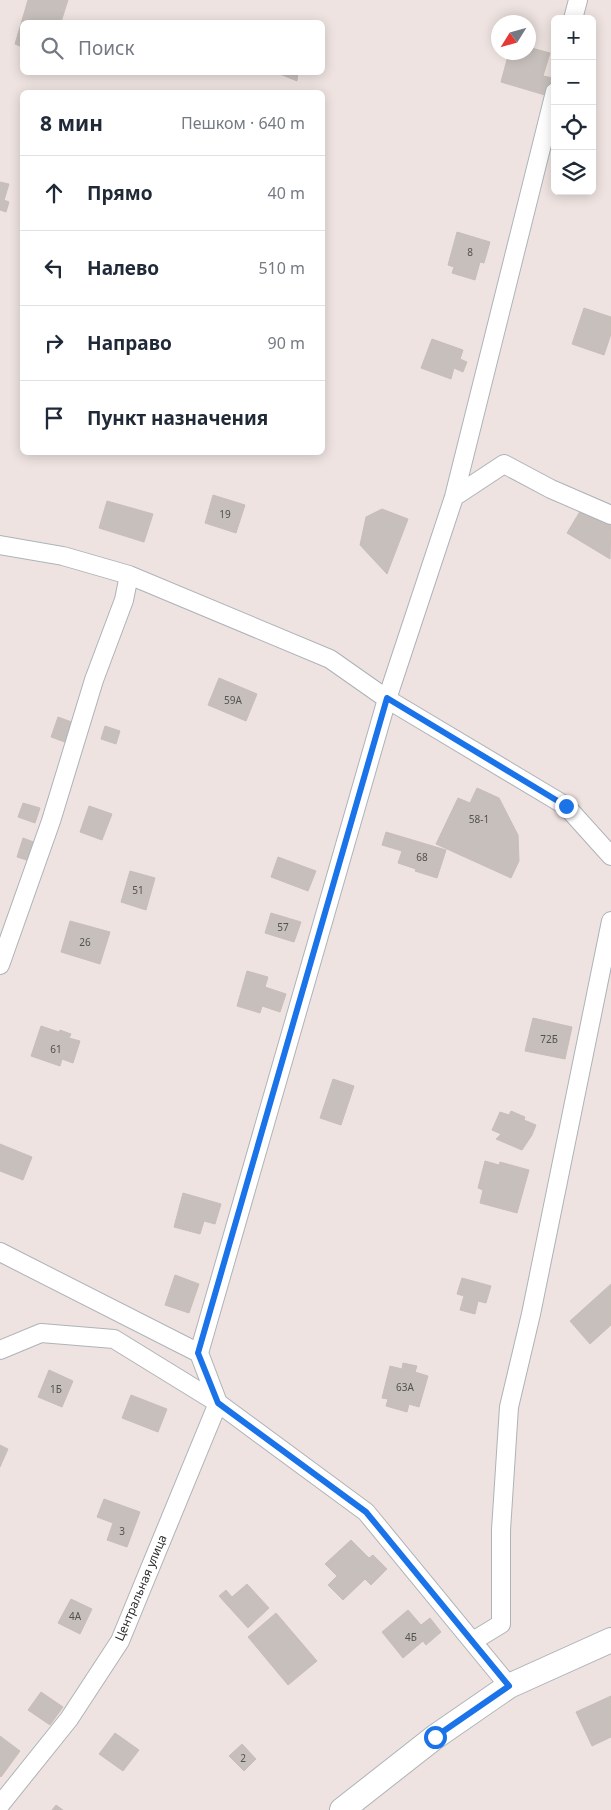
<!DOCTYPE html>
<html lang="ru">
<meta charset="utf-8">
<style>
:root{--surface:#fff;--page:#f6f6f7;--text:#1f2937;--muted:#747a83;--line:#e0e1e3}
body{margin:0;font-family:"Noto Sans",sans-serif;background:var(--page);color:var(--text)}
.controls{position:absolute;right:15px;top:15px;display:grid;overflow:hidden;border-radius:8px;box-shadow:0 2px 12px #0003}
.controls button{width:45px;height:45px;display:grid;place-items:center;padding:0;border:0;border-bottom:1px solid var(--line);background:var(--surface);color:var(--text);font:25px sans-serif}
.compass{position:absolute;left:491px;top:15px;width:45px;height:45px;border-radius:50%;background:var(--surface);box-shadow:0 2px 12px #0003;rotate:233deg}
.stop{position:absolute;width:15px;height:15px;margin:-11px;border:4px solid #1a73e8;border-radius:50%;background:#fff}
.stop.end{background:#1a73e8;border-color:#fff;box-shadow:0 1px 5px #0008}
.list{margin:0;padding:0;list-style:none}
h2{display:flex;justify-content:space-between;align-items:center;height:65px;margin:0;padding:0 20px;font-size:21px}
h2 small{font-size:16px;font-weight:400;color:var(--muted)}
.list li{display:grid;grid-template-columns:32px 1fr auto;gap:15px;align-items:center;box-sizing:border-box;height:75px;padding:0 20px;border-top:1px solid var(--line)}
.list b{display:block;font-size:19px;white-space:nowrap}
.list em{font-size:16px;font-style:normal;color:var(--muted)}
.icon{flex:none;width:28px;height:28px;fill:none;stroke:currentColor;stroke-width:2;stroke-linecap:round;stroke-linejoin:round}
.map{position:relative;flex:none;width:611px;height:1810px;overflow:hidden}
.search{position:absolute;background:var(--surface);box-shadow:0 2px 12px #0003;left:20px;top:20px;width:305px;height:55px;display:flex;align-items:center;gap:12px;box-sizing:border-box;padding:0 18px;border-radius:8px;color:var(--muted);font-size:19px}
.panel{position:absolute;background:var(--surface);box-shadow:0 2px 12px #0003;left:20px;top:90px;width:305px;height:365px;border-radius:8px}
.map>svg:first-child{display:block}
</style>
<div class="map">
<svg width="611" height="1810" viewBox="0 0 611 1810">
<rect width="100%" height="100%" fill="#eee3e0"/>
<path fill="#c6bfbb" stroke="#c9beb9" d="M28,0H68L61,22H22V47L15,44Z
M528,47L550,53L543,76L553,78L548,96L501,82L509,52H528Z
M275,72H298L297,81Z
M0,182L9,184L4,200L9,202L6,212L0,210Z
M457,232L490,242L484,263L480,262L475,280L452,273L454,267L448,265Z
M584,308L611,317V334L604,355L572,344Z
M432,339L463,350L460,359L467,362L463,372L454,368L451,379L421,368Z
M213,495L245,505L236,533L205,523Z
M107,501L153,514L144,542L99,528Z
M582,508L611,526L610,559L567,533Z
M382,509L408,519L387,574L360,545L366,517Z
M219,678L257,694L246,721L208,705Z
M58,717L80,725L73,745L51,737Z
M105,726L120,731L116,744L101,739Z
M477,788L499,798L518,835L519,861L511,878L436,844L458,798L470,803Z
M23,803L40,808L35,823L18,817Z
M89,806L112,814L102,840L80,832Z
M386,832L446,850L437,878L415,871L416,869L398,863L402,851L382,845Z
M23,838L39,844L33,862L17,857Z
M278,857L316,871L308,891L271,877Z
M130,871L155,878L146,910L121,902Z
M271,913L301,922L294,942L265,933Z
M70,921L110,932L100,964L61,952Z
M247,971L268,977L265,987L286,994L280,1012L262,1006L260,1013L237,1006Z
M533,1018L572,1027L565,1059L525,1051Z
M41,1026L59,1032L60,1030L71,1034L69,1038L80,1041L73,1063L62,1059L60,1066L31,1056Z
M333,1079L354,1086L341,1125L320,1118Z
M511,1111L525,1117L524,1120L536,1125L532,1135L522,1150L496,1139L501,1134L492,1130L500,1112L509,1115Z
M0,1144L32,1157L23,1180L0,1171Z
M485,1161L499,1165L500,1162L529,1170L517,1213L480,1203L483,1190L478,1188Z
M183,1193L221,1204L215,1224L204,1221L200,1234L174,1227Z
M175,1275L199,1284L189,1313L165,1305Z
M462,1278L491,1286L486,1303L478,1301L475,1314L460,1310L464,1296L457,1294Z
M611,1284V1325L590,1344L570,1321Z
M403,1363L417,1366L415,1372L428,1376L419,1407L409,1404L407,1412L386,1406L388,1399L382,1398L390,1366L402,1369Z
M49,1370L73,1381L62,1407L38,1397Z
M131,1395L167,1409L158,1432L122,1418Z
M0,1445L8,1449L0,1467Z
M104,1499L140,1512L127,1547L107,1540L113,1523L97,1517Z
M351,1540L369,1558L373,1555L387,1569L371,1585L365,1579L343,1600L328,1585L337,1576L325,1564Z
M247,1584L269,1608L248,1628L219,1596L226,1590L232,1597Z
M71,1599L92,1609L80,1634L58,1623Z
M408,1610L421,1625L430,1618L441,1632L426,1645L423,1641L403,1658L382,1632Z
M276,1613L317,1661L288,1685L248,1637Z
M41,1692L63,1707L50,1725L28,1710Z
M611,1696V1737L592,1746L576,1712Z
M115,1733L139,1750L123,1771L99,1754Z
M0,1736L20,1751L1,1777L0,1776Z
M242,1744L256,1759L244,1771L229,1756Z
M56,1805L63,1810H52Z"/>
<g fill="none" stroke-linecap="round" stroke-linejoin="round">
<defs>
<path id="minor" d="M573,19L578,0
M454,497L504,464L551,489L611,515
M0,545L63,556L129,575L330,659L387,699L566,806L611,856
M0,965L51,821L94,680L124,600L129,575
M0,1252L199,1353L218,1403L120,1641L69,1719L0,1805
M0,1350L41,1333L114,1339L218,1403L366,1512L509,1686
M199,1353L387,699L454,497L555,92
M473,1641L501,1624V1530L509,1407L531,1314L611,921"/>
<path id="secondary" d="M342,1810L435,1737L509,1686L611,1640"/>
</defs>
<use href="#minor" stroke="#adb3b8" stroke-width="20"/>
<use href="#secondary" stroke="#adb3b8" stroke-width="26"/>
<use href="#minor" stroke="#fff" stroke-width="18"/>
<use href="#secondary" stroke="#fff" stroke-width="24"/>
</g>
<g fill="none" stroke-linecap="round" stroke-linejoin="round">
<path stroke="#1a73e8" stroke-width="6" d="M435,1737L509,1686L366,1512L218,1403L198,1353L387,698L566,806"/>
</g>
<g text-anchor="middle" stroke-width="4" stroke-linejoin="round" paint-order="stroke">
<g font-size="10" fill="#535250">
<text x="470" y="256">8</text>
<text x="225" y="518">19</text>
<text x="233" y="704">59А</text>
<text x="479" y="823">58-1</text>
<text x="422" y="861">68</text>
<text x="138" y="894">51</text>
<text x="283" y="931">57</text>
<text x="85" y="946">26</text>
<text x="549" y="1043">72Б</text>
<text x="56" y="1053">61</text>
<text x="405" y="1391">63А</text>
<text x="56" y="1393">1Б</text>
<text x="122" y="1535">3</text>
<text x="75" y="1620">4А</text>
<text x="411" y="1641">4Б</text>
<text x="243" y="1762">2</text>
</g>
<g font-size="12" fill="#2d2d2d" stroke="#fff">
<text transform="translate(141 1588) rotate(-67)" y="4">Центральная улица</text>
</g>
</g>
</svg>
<div class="controls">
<button>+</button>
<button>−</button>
<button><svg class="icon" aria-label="locate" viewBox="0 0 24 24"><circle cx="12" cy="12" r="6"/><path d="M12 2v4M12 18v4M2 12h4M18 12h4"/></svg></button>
<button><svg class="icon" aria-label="layers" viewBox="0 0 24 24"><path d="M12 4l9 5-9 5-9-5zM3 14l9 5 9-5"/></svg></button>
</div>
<svg class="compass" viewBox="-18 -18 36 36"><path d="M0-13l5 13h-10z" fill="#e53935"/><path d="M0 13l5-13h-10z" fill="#747a83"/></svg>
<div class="stop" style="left:435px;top:1737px"></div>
<div class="stop end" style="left:566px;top:806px"></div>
<div class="search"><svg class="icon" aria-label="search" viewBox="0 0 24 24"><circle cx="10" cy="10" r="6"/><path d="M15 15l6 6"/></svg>Поиск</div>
<section class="panel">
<h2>8 мин<small>Пешком · 640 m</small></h2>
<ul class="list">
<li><svg class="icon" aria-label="ahead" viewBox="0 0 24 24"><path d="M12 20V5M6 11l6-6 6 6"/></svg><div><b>Прямо</b></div><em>40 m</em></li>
<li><svg class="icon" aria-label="left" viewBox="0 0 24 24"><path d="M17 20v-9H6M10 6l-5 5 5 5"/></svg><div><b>Налево</b></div><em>510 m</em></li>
<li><svg class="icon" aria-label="right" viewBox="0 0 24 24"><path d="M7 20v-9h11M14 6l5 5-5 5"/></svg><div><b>Направо</b></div><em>90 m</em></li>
<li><svg class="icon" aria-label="arrive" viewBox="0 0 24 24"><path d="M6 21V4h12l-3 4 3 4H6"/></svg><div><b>Пункт назначения</b></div></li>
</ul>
</section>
</div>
